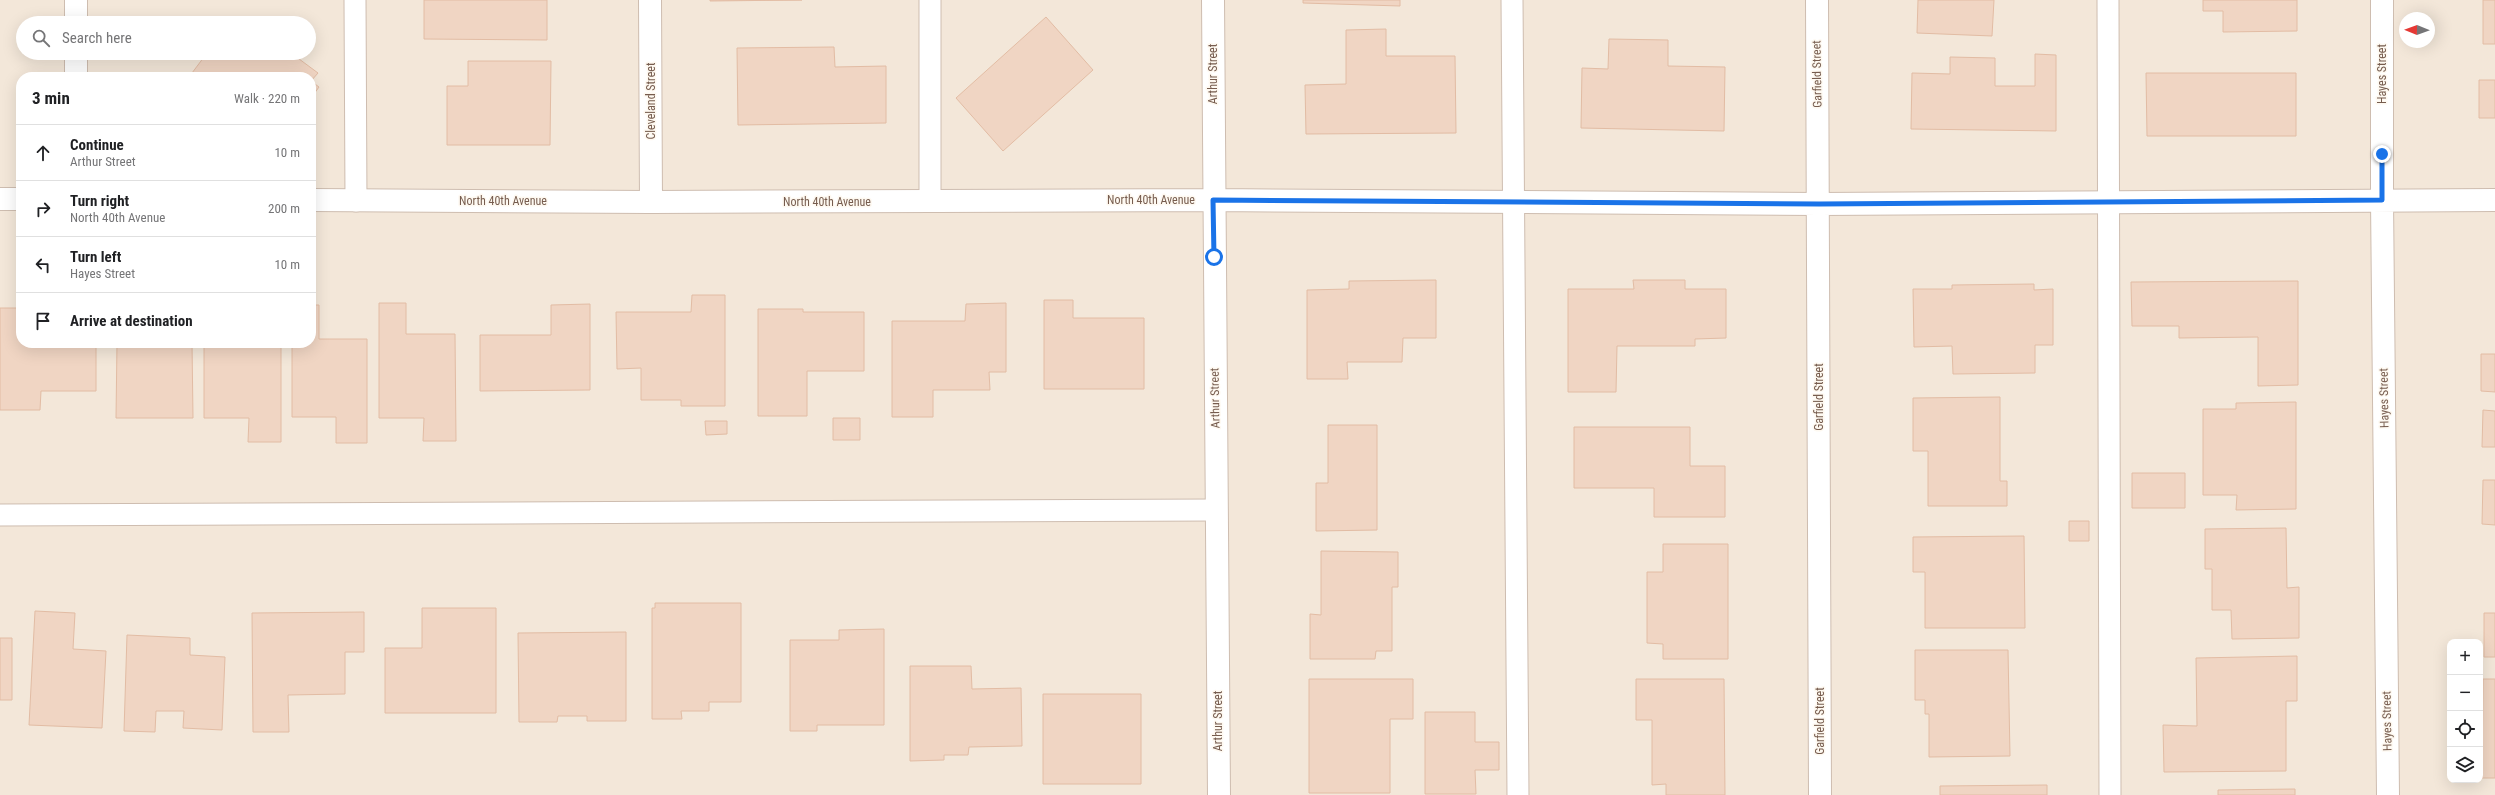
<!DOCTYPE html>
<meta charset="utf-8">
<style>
:root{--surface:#fff;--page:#f2f2f2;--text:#202124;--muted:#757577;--line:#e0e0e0}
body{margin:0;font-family:"Roboto Condensed",sans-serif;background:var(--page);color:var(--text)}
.controls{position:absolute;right:12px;bottom:12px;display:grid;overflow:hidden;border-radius:8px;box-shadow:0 4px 16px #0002}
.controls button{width:36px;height:36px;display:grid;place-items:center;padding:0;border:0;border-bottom:1px solid var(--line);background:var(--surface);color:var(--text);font:20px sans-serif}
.compass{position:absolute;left:2399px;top:12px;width:36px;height:36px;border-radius:50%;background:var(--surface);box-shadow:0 4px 16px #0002;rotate:271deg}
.stop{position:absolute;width:12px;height:12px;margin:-9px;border:3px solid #1a73e8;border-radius:50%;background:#fff}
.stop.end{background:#1a73e8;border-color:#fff;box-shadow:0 1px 4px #0008}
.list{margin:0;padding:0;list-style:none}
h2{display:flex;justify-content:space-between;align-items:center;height:52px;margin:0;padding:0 16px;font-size:17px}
h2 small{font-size:13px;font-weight:400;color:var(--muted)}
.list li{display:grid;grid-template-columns:26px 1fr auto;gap:12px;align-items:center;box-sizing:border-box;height:56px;padding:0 16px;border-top:1px solid var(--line)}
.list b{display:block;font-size:15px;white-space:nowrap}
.list p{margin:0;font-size:13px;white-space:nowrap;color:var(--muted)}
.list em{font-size:13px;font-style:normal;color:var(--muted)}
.icon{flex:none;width:22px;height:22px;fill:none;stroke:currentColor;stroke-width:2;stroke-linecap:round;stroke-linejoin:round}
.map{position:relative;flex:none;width:2495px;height:795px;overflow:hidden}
.search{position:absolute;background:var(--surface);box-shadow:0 4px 16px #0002;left:16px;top:16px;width:300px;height:44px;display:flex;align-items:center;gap:10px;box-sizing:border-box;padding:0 14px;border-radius:22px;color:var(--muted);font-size:15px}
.panel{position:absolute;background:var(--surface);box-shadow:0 4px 16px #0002;left:16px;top:72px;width:300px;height:276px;border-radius:16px}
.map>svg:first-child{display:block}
</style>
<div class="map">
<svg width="2495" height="795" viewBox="0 0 2495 795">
<rect width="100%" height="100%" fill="#fcf5ea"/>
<path fill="#f3e7d9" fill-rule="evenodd" d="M0,0H2495V795H0ZM2405,18H2429V42H2405ZM23,23H309V53H23ZM21,77H311V343H21ZM2450,642H2480V780H2450Z"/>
<path fill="#f0d5c3" stroke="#e2bca4" d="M424,0H547V40L424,39Z
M710,0H802L710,1Z
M1303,0H1400V6L1303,3Z
M1918,0H1994L1992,36L1917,33Z
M2203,0H2297V31L2223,32V11H2203Z
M2483,0H2495V44H2483Z
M1046,17L1093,70L1003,151L956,98Z
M1386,29V56H1455L1456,133L1306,134L1305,85L1346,84V30Z
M1609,39L1668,40V66L1725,67L1724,131L1581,128L1582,68L1608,69Z
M834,47L835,67L886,66V123L738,125L737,48Z
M207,53H291L318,73L311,81L319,87L311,98V77H189Z
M2035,54L2056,55V131L1911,129L1912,73L1950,74V57L1995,58V86H2035Z
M468,61H551L550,145H447V86H468Z
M2146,73H2296V136H2147Z
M2479,80H2495V118H2479Z
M1436,280V338H1403L1402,362H1347L1348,379H1307V290L1349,289V281Z
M1633,280H1685V289H1726V338L1695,339V346H1617L1616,392H1568V289H1634Z
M2298,281V385L2258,386V337L2179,338V326H2132L2131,282Z
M2034,284V290L2053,289V345H2035V373L1953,374L1952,346L1914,347L1913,289H1952V285Z
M692,295H725V406H681V400H641V368L617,369L616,312H691Z
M1044,300H1073V318H1144V389H1044Z
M379,303H406V334H455L456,441H423L424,418H379Z
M1006,303V372H989L990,390H933V417H892V321H965L966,304Z
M590,304V390L480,391V335H551V305Z
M311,305H319V339H367V443H336V417H292V343H311Z
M0,308H21V343H96V391H41L40,410H0Z
M758,309H803V312H864V371H807V416H758Z
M117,343H192L193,418H116Z
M204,343H281V442H248L249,418H204Z
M2481,354H2495V392L2481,391Z
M2000,397V481H2007V506H1928V451H1913V398Z
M2296,402V509L2236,510L2237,495H2203V409H2236V403Z
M2483,410L2495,411V447H2482Z
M833,418H860V440H833Z
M705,421H727V434L706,435Z
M1328,425H1377V530L1316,531V483H1328Z
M1574,427H1690V466H1725V517H1654V488H1574Z
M2132,473H2185V508H2132Z
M2483,480H2495V525L2482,524Z
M2069,521H2089V541H2069Z
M2286,528L2287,588L2299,587V638L2232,639L2231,610H2212V569H2205V529Z
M2024,536L2025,628H1925V572H1913V537Z
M1663,544H1728V659H1663V644L1647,643V572H1663Z
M1321,551L1398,552V587H1392V651H1376L1375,659H1310V614L1321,615Z
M655,603H741V702H709V711H681L682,719H652V608H655Z
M422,608H496V713H385V648H422Z
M35,611L75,613L73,649L106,651L102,728L29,725Z
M364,612V652H345V694L288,695L289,732H253L252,613Z
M2484,613H2495V657H2484Z
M884,629V725H817V731H790V640H839V630Z
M626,632V721H587V716H558L557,722H519L518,633Z
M127,635L190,638V655L225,657L222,730L183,728L184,711H156L155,732L124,731Z
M0,638H12V700H0Z
M1915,650H2008L2010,756L1929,757V714H1925V700H1915Z
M2297,656V701H2286V771L2164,772L2163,725L2197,726L2196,658Z
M910,666H971L972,689L1021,688L1022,746L969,747L968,755H944V760L910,761Z
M1309,679H1413V719H1390V793H1309Z
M1636,679H1724L1725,795H1666V784L1652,785V720H1636Z
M2483,679H2495V778H2482Z
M1043,694H1141V784H1043Z
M1425,712H1475V742H1499V770H1475L1476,794H1425Z
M2047,785V795H1940V786Z
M2295,789V795H2218V790Z"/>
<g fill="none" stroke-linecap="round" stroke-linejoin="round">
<defs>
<path id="service" d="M355,0L356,201
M930,0V201
M1512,0L1518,795
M2108,0L2110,795
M0,515L1216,510"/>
<path id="minor" d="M76,0V23
M650,0L651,202
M1213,0L1219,795
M1817,0L1820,795
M2382,0V200L2388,795
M76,53V77
M0,199H21
M311,200L651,202L1213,200L1819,204L2495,200"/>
</defs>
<use href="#service" stroke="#cebdb0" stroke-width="23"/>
<use href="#minor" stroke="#cebdb0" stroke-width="24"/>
<use href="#service" stroke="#fff" stroke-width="21"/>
<use href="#minor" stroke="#fff" stroke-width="22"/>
</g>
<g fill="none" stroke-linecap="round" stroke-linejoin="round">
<path stroke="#1a73e8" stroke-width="5" d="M1214,257L1213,200L1819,204L2382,200V154"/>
</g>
<g text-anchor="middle" stroke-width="3" stroke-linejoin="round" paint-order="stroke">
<g font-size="12" fill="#765c4e" stroke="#fef9f1">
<text transform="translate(1213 74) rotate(-90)" y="4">Arthur Street</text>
<text transform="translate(1817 74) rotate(-91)" y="4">Garfield Street</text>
<text transform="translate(2382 74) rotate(-90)" y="4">Hayes Street</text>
<text transform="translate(651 101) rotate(-90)" y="4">Cleveland Street</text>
<text x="1151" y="204">North 40th Avenue</text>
<text x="503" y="205">North 40th Avenue</text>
<text x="827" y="206">North 40th Avenue</text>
<text transform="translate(1819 397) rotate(-90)" y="4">Garfield Street</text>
<text transform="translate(1215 398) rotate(-91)" y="4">Arthur Street</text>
<text transform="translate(2384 398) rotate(-91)" y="4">Hayes Street</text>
<text transform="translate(1218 721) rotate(-90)" y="4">Arthur Street</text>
<text transform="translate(1820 721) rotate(-90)" y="4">Garfield Street</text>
<text transform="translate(2387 721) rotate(-91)" y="4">Hayes Street</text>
</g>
</g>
</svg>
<div class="controls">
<button>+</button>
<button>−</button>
<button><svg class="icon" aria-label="locate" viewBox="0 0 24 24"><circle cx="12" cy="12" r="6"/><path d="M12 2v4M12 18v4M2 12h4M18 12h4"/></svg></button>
<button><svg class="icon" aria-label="layers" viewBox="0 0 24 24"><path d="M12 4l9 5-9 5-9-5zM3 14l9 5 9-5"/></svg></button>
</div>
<svg class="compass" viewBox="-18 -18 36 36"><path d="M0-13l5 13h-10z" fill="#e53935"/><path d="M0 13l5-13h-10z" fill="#757577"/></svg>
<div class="stop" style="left:1214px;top:257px"></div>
<div class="stop end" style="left:2382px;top:154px"></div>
<div class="search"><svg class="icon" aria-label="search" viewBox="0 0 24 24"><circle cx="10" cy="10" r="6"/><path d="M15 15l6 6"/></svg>Search here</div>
<section class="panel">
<h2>3 min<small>Walk · 220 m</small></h2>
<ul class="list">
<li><svg class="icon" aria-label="ahead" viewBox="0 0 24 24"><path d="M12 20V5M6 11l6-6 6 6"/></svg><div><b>Continue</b><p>Arthur Street</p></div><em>10 m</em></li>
<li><svg class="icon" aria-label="right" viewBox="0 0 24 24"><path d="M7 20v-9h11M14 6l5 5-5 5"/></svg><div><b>Turn right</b><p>North 40th Avenue</p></div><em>200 m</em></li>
<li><svg class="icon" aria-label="left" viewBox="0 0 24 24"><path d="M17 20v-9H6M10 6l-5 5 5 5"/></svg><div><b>Turn left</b><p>Hayes Street</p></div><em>10 m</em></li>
<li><svg class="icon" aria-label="arrive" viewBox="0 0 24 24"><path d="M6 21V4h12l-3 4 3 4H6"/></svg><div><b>Arrive at destination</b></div></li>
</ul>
</section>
</div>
